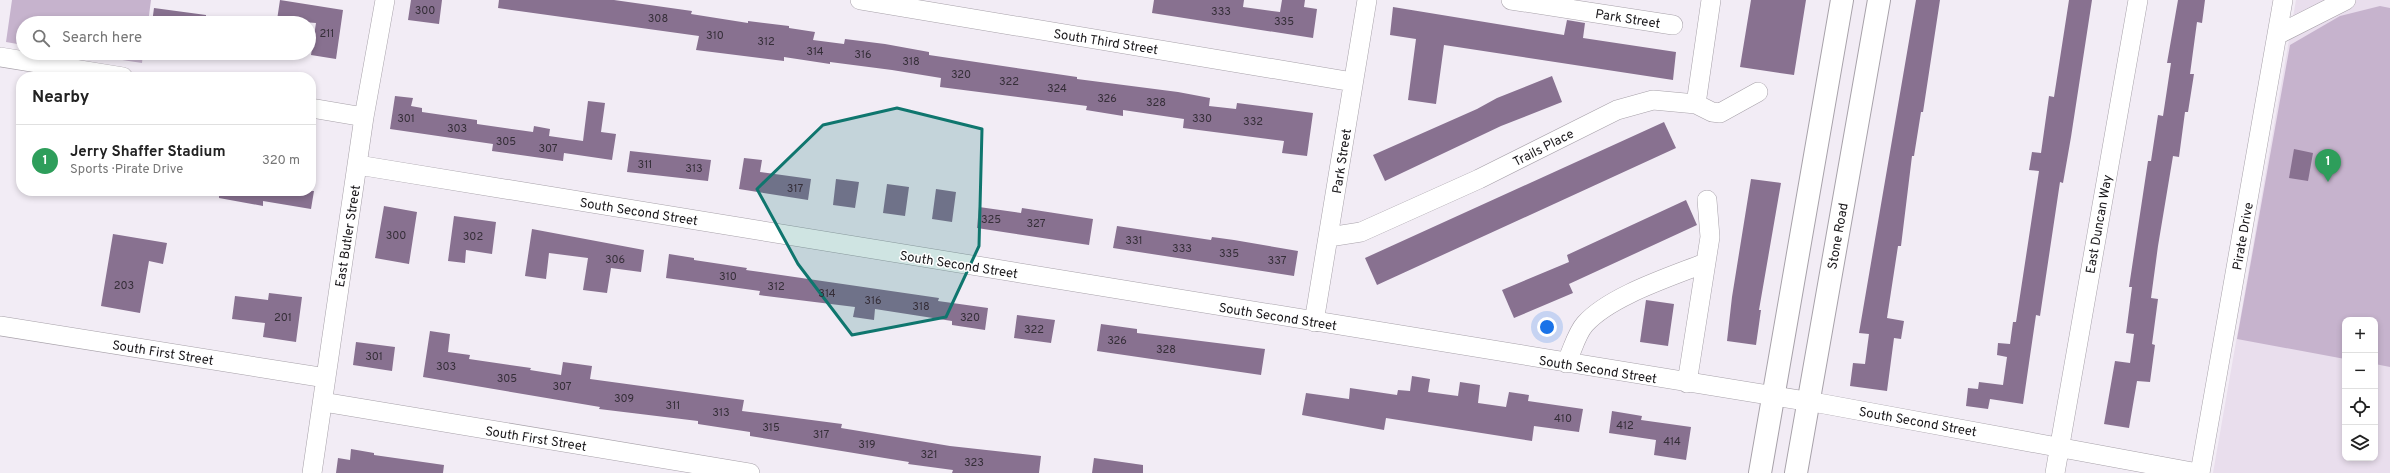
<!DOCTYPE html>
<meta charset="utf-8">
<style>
:root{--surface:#fff;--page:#f6f6f6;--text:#222;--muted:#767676;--line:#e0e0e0;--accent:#2f756a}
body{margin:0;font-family:Overpass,sans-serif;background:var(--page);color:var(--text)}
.controls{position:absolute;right:12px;bottom:12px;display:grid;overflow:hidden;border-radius:8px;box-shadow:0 2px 6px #0003}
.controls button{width:36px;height:36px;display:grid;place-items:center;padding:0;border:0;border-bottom:1px solid var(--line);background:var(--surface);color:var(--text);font:20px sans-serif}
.you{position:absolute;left:1547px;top:327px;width:14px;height:14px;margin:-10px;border:3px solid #fff;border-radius:50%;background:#1a73e8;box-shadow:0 0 0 6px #1a73e833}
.badge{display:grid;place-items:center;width:26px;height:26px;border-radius:50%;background:var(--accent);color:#fff;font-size:13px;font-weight:700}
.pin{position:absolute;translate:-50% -33px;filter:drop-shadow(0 1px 2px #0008)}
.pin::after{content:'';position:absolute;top:21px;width:14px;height:12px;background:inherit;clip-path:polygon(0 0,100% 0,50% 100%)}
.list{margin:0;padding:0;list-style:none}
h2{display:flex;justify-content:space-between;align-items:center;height:52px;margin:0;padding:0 16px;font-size:17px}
h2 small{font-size:13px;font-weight:400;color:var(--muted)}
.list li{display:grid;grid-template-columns:26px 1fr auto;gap:12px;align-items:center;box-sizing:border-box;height:72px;padding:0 16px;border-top:1px solid var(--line)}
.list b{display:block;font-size:15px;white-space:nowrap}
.list p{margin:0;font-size:13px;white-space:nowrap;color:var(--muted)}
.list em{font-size:13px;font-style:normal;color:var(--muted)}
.icon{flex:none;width:22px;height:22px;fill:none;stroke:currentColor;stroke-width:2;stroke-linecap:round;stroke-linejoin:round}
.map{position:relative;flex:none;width:2390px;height:473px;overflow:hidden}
.search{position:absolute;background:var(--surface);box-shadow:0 2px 6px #0003;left:16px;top:16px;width:300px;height:44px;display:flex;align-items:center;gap:10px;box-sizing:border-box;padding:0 14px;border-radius:22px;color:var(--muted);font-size:15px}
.panel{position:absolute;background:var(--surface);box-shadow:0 2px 6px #0003;left:16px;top:72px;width:300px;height:124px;border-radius:16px}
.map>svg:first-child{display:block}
</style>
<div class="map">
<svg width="2390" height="473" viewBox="0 0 2390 473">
<rect width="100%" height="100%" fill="#f2ecf5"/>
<path fill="#e9deed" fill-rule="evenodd" d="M2296,0H2390V473H2213ZM2345,320H2375V458H2345Z"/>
<path fill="#c6b3cd" d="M12,0H151L148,23H23V45L6,42Z
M2380,6L2390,8V367L2375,364V320H2345V359L2237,339L2290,45L2340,16Z
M76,53H143L142,63Z"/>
<path fill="#887190" d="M280,0L343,10L336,59L311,55L316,23L277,20Z
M411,0H442L439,24L408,20Z
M499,0H614L692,11L691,14L748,23V21L789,26V28L815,32L813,40L844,44L845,39L885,44L929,52V55L1077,77V79L1178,92L1210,98L1209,106L1236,109L1237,103L1313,113L1307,156L1282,153L1284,141L1183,128L1184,119L1123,110V116L1086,110L1087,106L940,87L941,78L892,70L830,62V64L784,57V61L696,50L699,36L498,8Z
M1154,0H1244L1243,7L1280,12L1282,0H1305L1304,7L1317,9L1313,38L1152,13Z
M1751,0H1806L1794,75L1740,67Z
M1916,0H1940L1923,112H1921L1914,156H1912L1901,246H1898L1887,318L1904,321L1901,339L1894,338L1887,391L1850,386L1853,363L1865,364L1869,334L1859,333Z
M2069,0H2092L2071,137L2063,183L2060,182L2040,316L2036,315L2023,404L1990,399L1988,409L1966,406L1968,388L1978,389L1979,382L2003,385L2007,357L1997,355L1998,343L2010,344L2013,322H2016L2039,171L2029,170L2032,152L2041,153L2049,96L2054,97Z
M2178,0H2205L2202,23L2197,22L2190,74H2194L2188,112H2185L2179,157L2173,156L2158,246L2151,298L2158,299L2152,344L2155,345L2150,382L2137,381L2129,428L2104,424L2115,361L2130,363L2134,334L2126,333L2132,287H2129L2148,161H2151L2158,115L2163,116L2171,63H2167Z
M1393,7L1564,35L1567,20L1585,23L1583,38L1676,52L1673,80L1444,45L1436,104L1408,100L1416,39L1390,35Z
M154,8L206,15V23H152Z
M1552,76L1562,102L1501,126L1385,181L1373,155L1477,109L1497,98Z
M395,96L413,98L411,106L422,108V112L477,120V124L533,132L534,126L550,129L549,136L583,141L588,101L605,103L601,132L616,134L612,160L564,153L563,161L492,151L493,144L390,129Z
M1664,122L1676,148L1377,285L1365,258Z
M2294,149L2313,153L2308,181L2289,178Z
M630,151L711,160L708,181L627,172Z
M744,158L762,160L760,172L811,179L808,200L739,189Z
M836,179L859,182L855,208L833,205Z
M1751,179L1781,183L1759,310H1761L1756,345L1727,341L1732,297Z
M887,184L909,187L905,216L883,213Z
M936,189L956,192L952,222L932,219Z
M219,191H314L311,209L263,201V206L219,198Z
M1686,200L1697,225L1569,284L1573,293L1514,318L1502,290L1569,262L1567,255Z
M384,206L417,212L409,264L375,258Z
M979,207L1021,213L1022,208L1093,219L1089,245L977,228Z
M454,216L496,222L492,254L466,250L465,263L448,261Z
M1117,226L1211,240L1212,237L1234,240L1298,251L1294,276L1113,248Z
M532,229L644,250L641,272L611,268L607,293L583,290L588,258L549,253L546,279L525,276Z
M113,234L167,243L163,264L149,261L140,313L101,306Z
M669,254L694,258V260L747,268L746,270L939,298L938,301L988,308L985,330L952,325V321L875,309L874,320L853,317L855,307L759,295L760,291L666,278Z
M269,293L302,297L296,342L263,337L265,323L232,319L235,296L268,300Z
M1646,300L1674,304L1668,346L1640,342Z
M1017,315L1055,320L1051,343L1014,338Z
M1101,324L1137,329V333L1265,349L1261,375L1097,351Z
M430,331L450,334L448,352L470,355L469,359L531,368L530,370L561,375L563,362L592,366L590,379L744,400L742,411L842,424L841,428L950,446L1041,456L1039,473H952L953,470L908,464L909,462L750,436V432L698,424V421L599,409L600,407L423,377Z
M356,342L395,347L392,371L353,365Z
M1412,376L1430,379L1428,392L1458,396L1460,382L1480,385L1478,403L1506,407L1509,392L1529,395L1528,401L1583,409L1579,432L1534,426L1532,441L1386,418L1384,430L1302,415L1306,393L1349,399L1350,388L1397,395L1398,390L1410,391Z
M1612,411L1642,416L1641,420L1691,427L1686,460L1654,455L1656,440L1609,433Z
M351,449L374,453V455L444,465L443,473H336L338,458L350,460Z
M1094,458L1143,465V473H1092Z"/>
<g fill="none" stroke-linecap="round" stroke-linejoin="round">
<defs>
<path id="minor" d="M860,0L1353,82
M1511,0L1673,25
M2277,35L2346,0
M0,57L123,77
M1696,104L1711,0
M311,108L364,117
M358,165L1824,404L2198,473
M1329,237L1361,232L1479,179L1617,110L1653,100L1696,104L1712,112L1720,113L1758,92
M1314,322L1367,0
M0,326L326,378
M1566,363C1572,352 1576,334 1585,324C1610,296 1670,277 1705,263
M1687,383L1710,237L1707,200
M323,402L750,473
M312,473L364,117L385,0
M2055,473L2138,0
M2200,473L2283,0"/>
<path id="major" d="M1760,473L1842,0
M1796,473L1879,0"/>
</defs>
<use href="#minor" stroke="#a7a1a9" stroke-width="20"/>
<use href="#major" stroke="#a7a1a9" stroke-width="24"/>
<use href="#minor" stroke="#fff" stroke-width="19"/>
<use href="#major" stroke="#fff" stroke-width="22"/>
</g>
<path fill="#0f766e" fill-opacity="0.2" stroke="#0f766e" stroke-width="3" stroke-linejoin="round" d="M897,108L982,129L979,246L946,317L852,335L798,264L757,189L823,125Z"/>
<g text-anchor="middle" stroke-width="3" stroke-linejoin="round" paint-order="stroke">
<g font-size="11" fill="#352e38">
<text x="425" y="14">300</text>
<text x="1221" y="15">333</text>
<text x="658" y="22">308</text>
<text x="1284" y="25">335</text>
<text x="327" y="37">211</text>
<text x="715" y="39">310</text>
<text x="766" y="45">312</text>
<text x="815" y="55">314</text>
<text x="863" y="58">316</text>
<text x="911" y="65">318</text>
<text x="961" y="78">320</text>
<text x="1009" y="85">322</text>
<text x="1057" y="92">324</text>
<text x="1107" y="102">326</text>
<text x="1156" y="106">328</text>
<text x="406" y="122">301</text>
<text x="1202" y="122">330</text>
<text x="1253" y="125">332</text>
<text x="457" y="132">303</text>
<text x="506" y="145">305</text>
<text x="548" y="152">307</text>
<text x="645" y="168">311</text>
<text x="694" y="172">313</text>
<text x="795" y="192">317</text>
<text x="991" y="223">325</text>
<text x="1036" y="227">327</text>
<text x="396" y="239">300</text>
<text x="473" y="240">302</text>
<text x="1134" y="244">331</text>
<text x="1182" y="252">333</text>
<text x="1229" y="257">335</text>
<text x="615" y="263">306</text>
<text x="1277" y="264">337</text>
<text x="728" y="280">310</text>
<text x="124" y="289">203</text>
<text x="776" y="290">312</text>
<text x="827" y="297">314</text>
<text x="873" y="304">316</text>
<text x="921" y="310">318</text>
<text x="283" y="321">201</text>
<text x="970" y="321">320</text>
<text x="1034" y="333">322</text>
<text x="1117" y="344">326</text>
<text x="1166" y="353">328</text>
<text x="374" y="360">301</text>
<text x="446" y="370">303</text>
<text x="507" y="382">305</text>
<text x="562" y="390">307</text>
<text x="624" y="402">309</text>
<text x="673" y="409">311</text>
<text x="721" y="416">313</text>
<text x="1563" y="422">410</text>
<text x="1625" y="429">412</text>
<text x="771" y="431">315</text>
<text x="821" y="438">317</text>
<text x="1672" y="445">414</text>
<text x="867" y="448">319</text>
<text x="929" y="458">321</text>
<text x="974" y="466">323</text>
</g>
<g font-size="13" fill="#19171a" stroke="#fff">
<text transform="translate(1628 18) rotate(9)" y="5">Park Street</text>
<text transform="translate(1106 41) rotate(9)" y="5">South Third Street</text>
<text transform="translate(1543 147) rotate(-27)" y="5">Trails Place</text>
<text transform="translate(1341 161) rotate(-81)" y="5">Park Street</text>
<text transform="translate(639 211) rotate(9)" y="5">South Second Street</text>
<text transform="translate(2098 224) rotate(-80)" y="5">East Duncan Way</text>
<text transform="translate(347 236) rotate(-81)" y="5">East Butler Street</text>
<text transform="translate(1837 236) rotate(-80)" y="5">Stone Road</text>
<text transform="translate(2242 236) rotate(-80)" y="5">Pirate Drive</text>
<text transform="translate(959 264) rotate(9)" y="5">South Second Street</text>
<text transform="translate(1278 316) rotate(9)" y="5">South Second Street</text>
<text transform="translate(163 352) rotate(9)" y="5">South First Street</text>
<text transform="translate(1598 369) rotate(9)" y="5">South Second Street</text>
<text transform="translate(1918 421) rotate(10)" y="5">South Second Street</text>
<text transform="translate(536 438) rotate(9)" y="5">South First Street</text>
</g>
</g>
</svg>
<div class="controls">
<button>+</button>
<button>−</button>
<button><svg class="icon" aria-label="locate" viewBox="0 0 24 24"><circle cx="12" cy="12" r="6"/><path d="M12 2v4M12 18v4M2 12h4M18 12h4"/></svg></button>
<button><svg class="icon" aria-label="layers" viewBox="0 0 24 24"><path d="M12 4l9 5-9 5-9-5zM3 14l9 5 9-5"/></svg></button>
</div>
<div class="you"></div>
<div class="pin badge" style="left:2328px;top:182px;background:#2e9e5b">1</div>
<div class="search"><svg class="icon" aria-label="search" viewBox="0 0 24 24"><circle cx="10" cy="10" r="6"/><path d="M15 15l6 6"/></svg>Search here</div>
<section class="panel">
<h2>Nearby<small></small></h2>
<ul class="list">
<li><span class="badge" style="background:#2e9e5b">1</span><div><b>Jerry Shaffer Stadium</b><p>Sports · Pirate Drive</p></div><em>320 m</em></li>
</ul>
</section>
</div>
